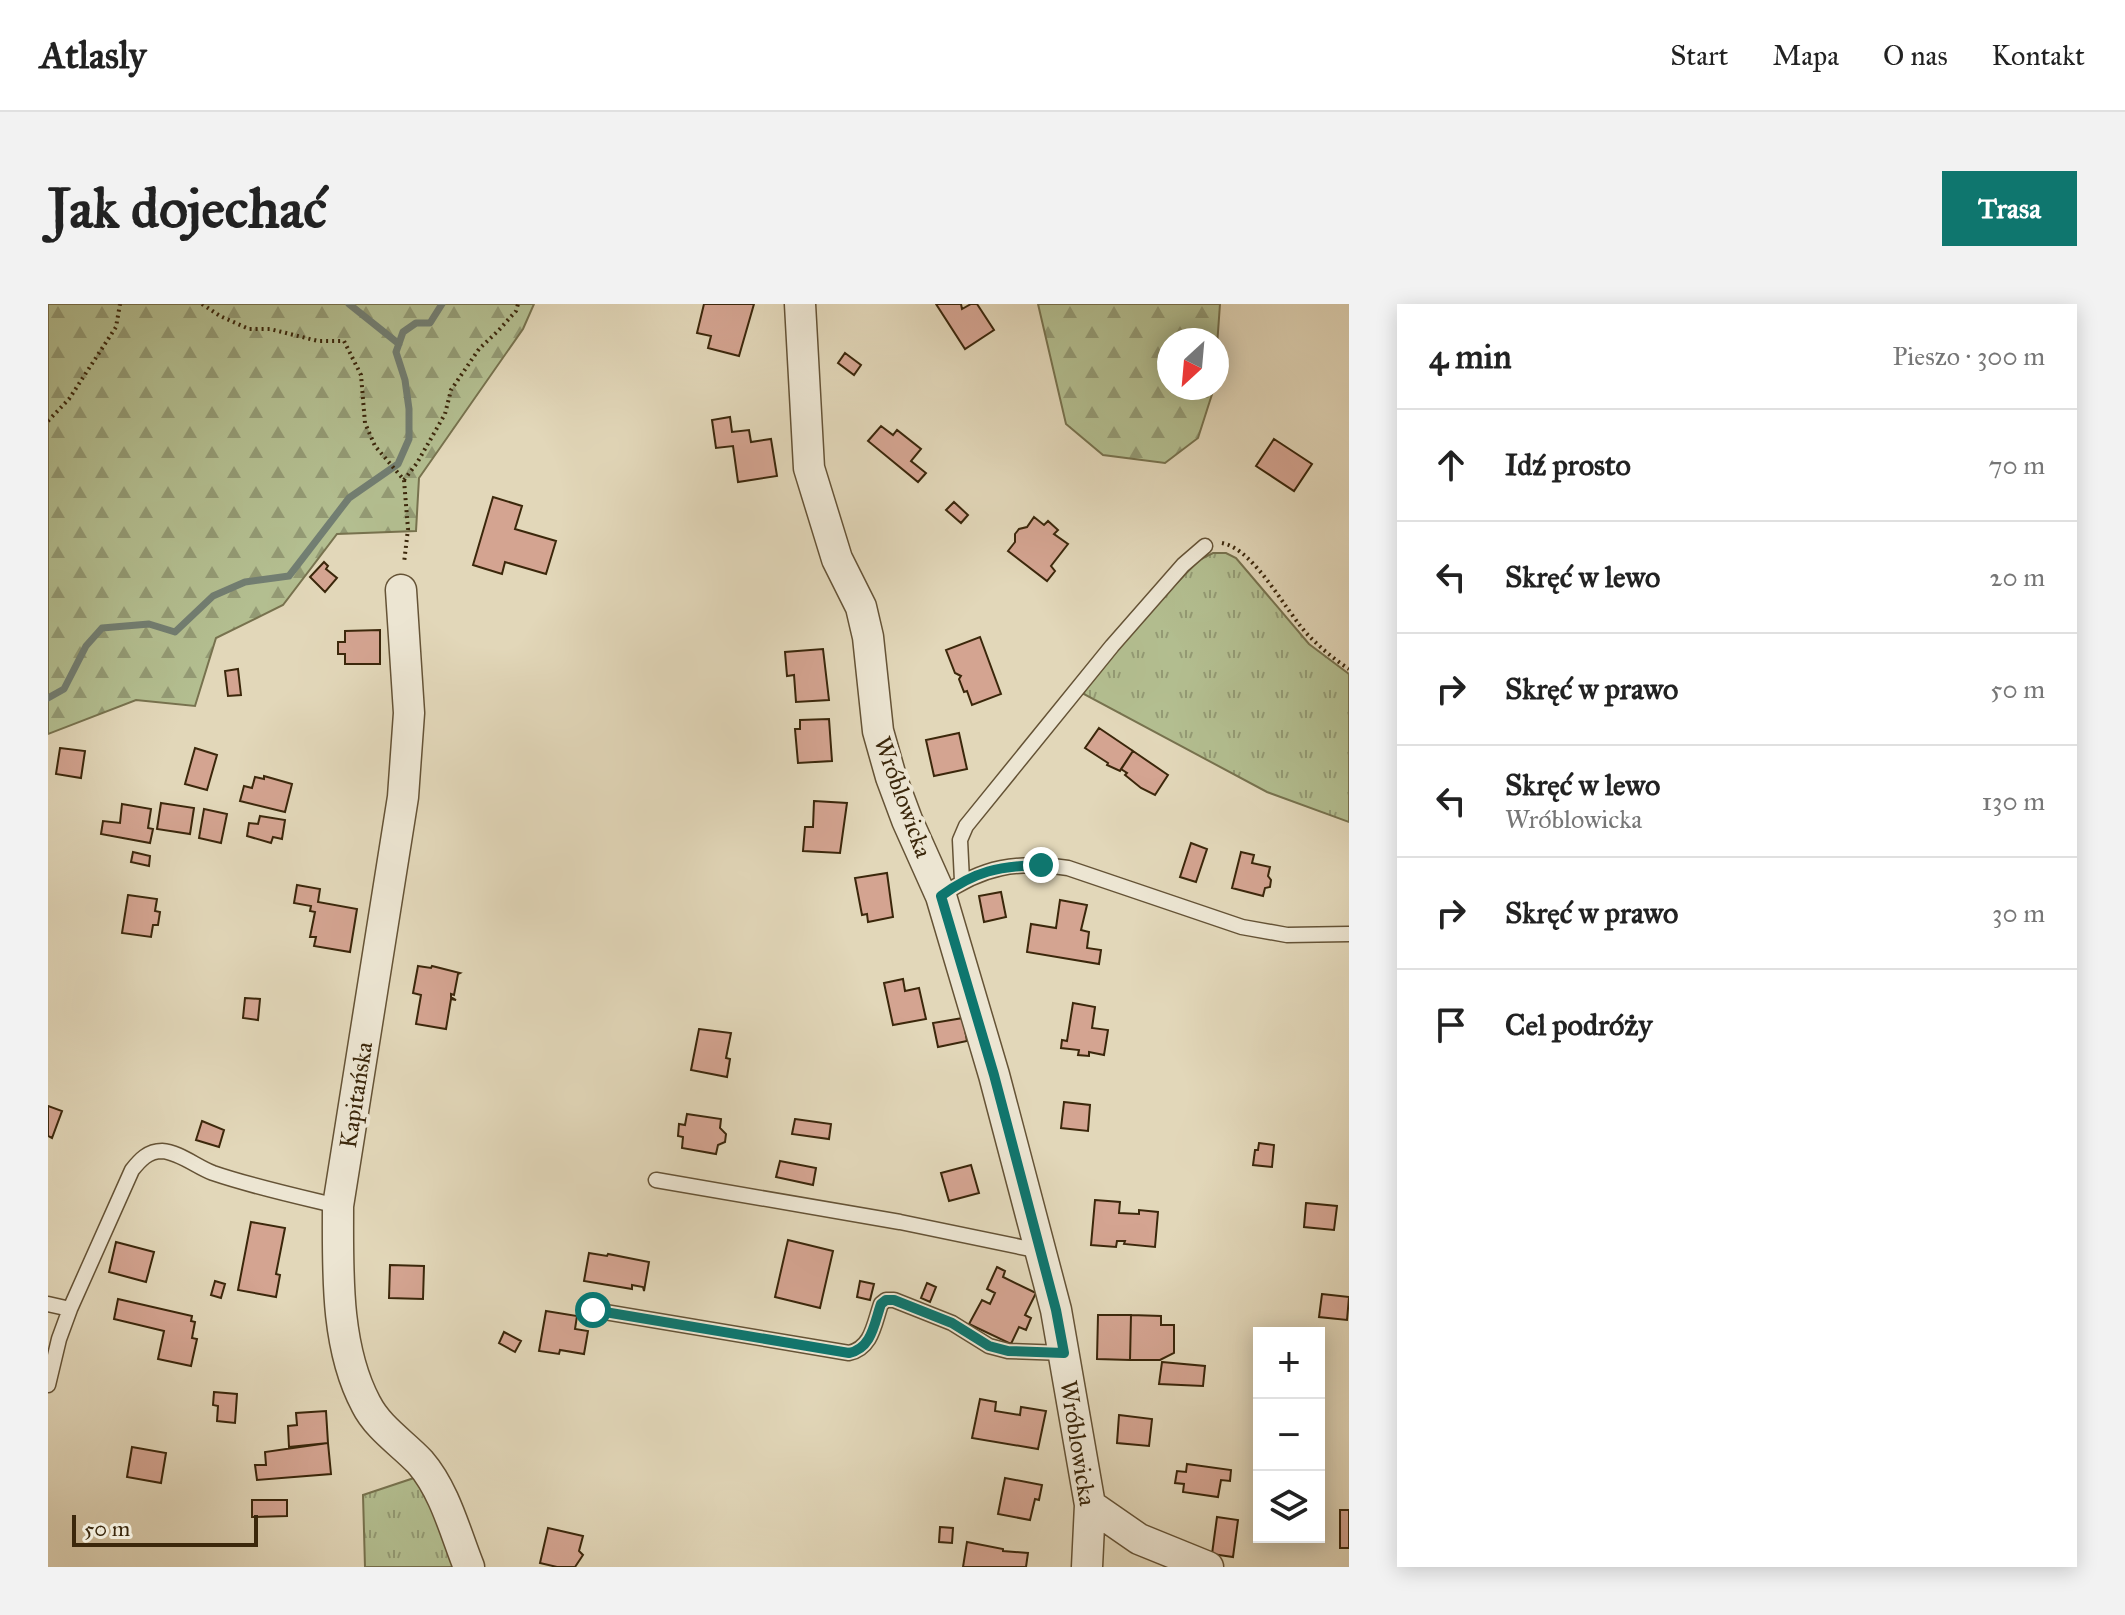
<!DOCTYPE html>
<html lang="pl">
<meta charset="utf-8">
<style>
:root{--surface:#fff;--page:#f2f2f2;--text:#222;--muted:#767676;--line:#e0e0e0;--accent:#0f766e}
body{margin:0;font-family:"IM FELL Great Primer",serif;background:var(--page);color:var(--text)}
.controls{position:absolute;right:24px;bottom:24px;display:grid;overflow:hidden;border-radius:0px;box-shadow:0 4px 20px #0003}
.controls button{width:72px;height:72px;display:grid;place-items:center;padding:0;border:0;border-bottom:2px solid var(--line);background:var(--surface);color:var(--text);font:40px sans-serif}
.compass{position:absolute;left:1109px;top:24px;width:72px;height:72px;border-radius:50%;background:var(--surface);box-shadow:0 4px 20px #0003;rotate:206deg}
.scale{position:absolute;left:24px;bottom:20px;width:186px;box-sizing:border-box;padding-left:8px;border:4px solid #3b270b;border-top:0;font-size:22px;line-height:28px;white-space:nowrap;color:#3b270b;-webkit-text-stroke:6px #ece5d2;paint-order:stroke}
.stop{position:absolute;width:24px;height:24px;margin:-18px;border:6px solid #0f766e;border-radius:50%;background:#fff}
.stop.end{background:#0f766e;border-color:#fff;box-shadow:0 2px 8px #0008}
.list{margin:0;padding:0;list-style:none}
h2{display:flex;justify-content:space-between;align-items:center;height:104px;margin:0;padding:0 32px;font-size:34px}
h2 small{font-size:26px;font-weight:400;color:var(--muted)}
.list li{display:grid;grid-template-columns:52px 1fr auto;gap:24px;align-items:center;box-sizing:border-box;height:112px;padding:0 32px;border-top:2px solid var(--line)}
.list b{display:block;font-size:30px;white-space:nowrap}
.list p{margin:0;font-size:26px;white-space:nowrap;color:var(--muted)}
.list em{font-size:26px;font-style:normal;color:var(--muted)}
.icon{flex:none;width:44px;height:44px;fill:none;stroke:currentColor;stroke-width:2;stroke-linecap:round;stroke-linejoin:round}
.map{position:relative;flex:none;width:1301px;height:1263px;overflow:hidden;border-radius:0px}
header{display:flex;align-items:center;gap:48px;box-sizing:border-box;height:112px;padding:0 40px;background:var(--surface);border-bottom:2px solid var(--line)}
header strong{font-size:38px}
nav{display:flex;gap:44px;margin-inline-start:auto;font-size:28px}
.intro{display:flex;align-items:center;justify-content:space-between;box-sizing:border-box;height:192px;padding:0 48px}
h1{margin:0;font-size:56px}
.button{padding:20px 36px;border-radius:0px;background:var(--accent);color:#fff;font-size:28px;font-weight:700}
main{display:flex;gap:48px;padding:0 48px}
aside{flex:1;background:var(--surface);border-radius:0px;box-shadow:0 4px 20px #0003}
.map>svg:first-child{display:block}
</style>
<header>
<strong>Atlasly</strong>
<nav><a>Start</a><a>Mapa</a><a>O nas</a><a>Kontakt</a></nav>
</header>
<div class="intro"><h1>Jak dojechać</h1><a class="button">Trasa</a></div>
<main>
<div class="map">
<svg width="1301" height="1263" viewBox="0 0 1301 1263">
<defs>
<pattern id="grass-tufts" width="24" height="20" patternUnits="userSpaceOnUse" patternTransform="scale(2)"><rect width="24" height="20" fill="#b3be90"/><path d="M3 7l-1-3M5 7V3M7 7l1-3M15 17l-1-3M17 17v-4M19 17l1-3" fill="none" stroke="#939a74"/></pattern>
<pattern id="forest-firs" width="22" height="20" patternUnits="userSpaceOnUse" patternTransform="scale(2)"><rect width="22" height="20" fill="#b3be90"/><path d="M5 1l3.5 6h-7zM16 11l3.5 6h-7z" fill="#939a74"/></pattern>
</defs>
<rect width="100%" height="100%" fill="#e2d7b9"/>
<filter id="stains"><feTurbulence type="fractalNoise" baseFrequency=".0025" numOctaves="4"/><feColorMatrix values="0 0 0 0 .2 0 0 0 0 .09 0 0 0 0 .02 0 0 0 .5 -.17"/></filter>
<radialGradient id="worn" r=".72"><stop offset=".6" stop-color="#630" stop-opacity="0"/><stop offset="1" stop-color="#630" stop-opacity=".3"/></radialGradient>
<path fill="url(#grass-tufts)" stroke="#77724e" stroke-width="2" d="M1165,249H1178L1188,254L1261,340L1301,370V518L1219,488L1032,388L1091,318L1151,256Z
M366,1174L378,1187L412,1263H317L315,1191Z"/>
<path fill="url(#forest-firs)" stroke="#77724e" stroke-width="2" d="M0,0H486L475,25L371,174L368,227L289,230L235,301L168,334L147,402L88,396L0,430Z
M990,0H1172L1169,42V36H1121V84H1166L1150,134L1117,159L1055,151L1018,120Z"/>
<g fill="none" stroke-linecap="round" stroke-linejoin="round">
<path stroke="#727e72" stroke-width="7" d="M301,0L351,40
M0,394L16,385L38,342L54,324L101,320L127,328L165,292L197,278L241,272L301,194L350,160L361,135V105L357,76L348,48L355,28L368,19H382L394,0"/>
</g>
<path fill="#d4a491" stroke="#3b270b" stroke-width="2" d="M656,0H706L691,52L660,44L663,32L649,29Z
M888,0H913L914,5L923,0H929L946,26L917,45Z
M797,49L813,61L806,71L790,59Z
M682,113L684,128L701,126L703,138L723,135L729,172L690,178L685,142L668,144L664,116Z
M833,122L845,131L849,126L873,145L863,157L878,169L870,178L820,137Z
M1226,135L1264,160L1246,187L1208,162Z
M445,193L474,202L467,225L508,237L498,270L457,258L454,270L425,261Z
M906,198L920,211L913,219L898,206Z
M986,213L996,221L1000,217L1010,226L1006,230L1020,240L1003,262L1007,267L999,277L960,247L967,238V230L971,225L979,223Z
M276,258L280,262L278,265L289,274L277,288L262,273Z
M332,326V360H297V350H290V338H297V327Z
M932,333L953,390L924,401L919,387L916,388L911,375L913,372L907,369L898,346Z
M775,345L781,396L748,398L746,371L739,372L737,348Z
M190,365L193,391L180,392L177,367Z
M781,415L784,457L750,459L747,425H752V416Z
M1051,424L1085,447L1072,467L1059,461L1060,459L1037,444Z
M911,429L919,465L886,472L878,436Z
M12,444L37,447L33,474L8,470Z
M147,444L169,451L159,486L137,480Z
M1085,447L1120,471L1107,491L1093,484L1077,471L1079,469L1073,465Z
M216,472L244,480L237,508L192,497L196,482L204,484L207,473L216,475Z
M766,497L799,499L792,549L755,547L757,523H765Z
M113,499L146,504L142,530L109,525Z
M74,500L103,505L100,524L105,525L102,539L53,530L55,517L72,519Z
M156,505L179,510L173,539L151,534Z
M212,512L237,516L234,535L225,533L223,539L199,532L201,519L210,520Z
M1143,539L1159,545L1148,578L1132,573Z
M85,548L102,552L101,562L83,558Z
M1193,548L1206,551L1204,559L1222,563L1220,572L1223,576L1222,583L1217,584L1215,592L1184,584Z
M839,569L845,613L820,618L819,610L814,611L807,574Z
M249,581L272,585L270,598L309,605L302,648L266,642L268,633H262L267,608L262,607L263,602L246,599Z
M953,588L958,613L936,618L931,592Z
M80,591L109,595L107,607L112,608L110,621H105L103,633L74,629Z
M1012,596L1039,601L1033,626L1041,628L1039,644L1053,646L1051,660L979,648L983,620L1008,624Z
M370,662L383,664L384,662L412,669L410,670L406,691L403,690V693L408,696L403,695L398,725L368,720L373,691L365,689Z
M855,675L857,687L871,684L878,715L845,721L836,679Z
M197,694L212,695L210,716L195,714Z
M1025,699L1047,703L1044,724L1060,726L1056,751L1041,748V752L1030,751L1031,746L1013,744L1014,736L1019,737Z
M915,714L919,737L890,743L885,719Z
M651,725L683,729L678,754L682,755L679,773L643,766Z
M1016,798L1042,801L1040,827L1013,824Z
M0,802L14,807L4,834L0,832Z
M639,810L673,815L672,824L678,830L677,838L670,841L668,850L634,844L635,833L630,832L631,820L637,821Z
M747,815L783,820L781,835L744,830Z
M154,817L176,826L171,843L148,836Z
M1211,839L1226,841L1224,863L1205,861L1207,846H1210Z
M732,857L768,864L765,881L728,873Z
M923,861L931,889L901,897L893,869Z
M1047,896L1072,898L1071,909L1091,910V906L1110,908L1107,943L1076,940L1077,937H1069L1068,943L1043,941Z
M1258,899L1289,902L1286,926L1256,923Z
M203,918L237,924L228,970L232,971L228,993L190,986Z
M740,936L785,947L772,1004L727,993Z
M68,938L106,948L98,978L61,968Z
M541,949L559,952L560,950L601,958L596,987L595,983L584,981V985L536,977Z
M342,961L376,962L375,995L341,994Z
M949,963L957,967L955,973L988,989L977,1011L983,1014L978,1026L971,1023L963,1040L921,1020L934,996L942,1000L947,989L939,985Z
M167,977L177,980L173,994L163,991Z
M812,977L826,980L822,996L809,993Z
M879,979L888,983L882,998L873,994Z
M1274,990L1301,993L1299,1016L1271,1013Z
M70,995L144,1012L143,1017L147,1018L144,1034L149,1035L143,1062L110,1055L116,1027L66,1015Z
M498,1007L529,1012L527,1025L540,1027L536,1050L512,1046L511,1050L491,1047Z
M1050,1011H1083L1082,1056L1049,1055Z
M1083,1011L1113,1012V1021H1126V1049L1112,1056H1082Z
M456,1028L473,1037L467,1048L451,1039Z
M1114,1058L1157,1062L1155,1082L1111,1080Z
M166,1088L189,1090L187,1119L169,1117L170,1102L165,1101Z
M932,1095L948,1098L947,1107L972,1111L973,1103L998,1107L990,1145L924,1134Z
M278,1107L280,1139L241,1143L240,1122L249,1121L248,1109Z
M1071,1111L1104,1115L1101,1142L1069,1139Z
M280,1139L283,1170L209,1176L207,1161H218L217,1148Z
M84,1143L118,1149L113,1179L79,1173Z
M1139,1160L1183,1166L1182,1177L1173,1176L1170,1193L1135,1188L1136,1180L1127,1179L1129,1167L1138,1168Z
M957,1174L994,1181L991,1196L987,1195L982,1216L950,1210Z
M204,1196H239V1212L204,1213Z
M1292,1206H1301V1244H1292Z
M1169,1213L1190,1216L1185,1253L1164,1250Z
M892,1223L905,1224L904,1239L891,1238Z
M500,1224L535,1232L531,1247L535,1251L527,1263H509L492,1259Z
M919,1238L955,1245V1247L980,1249L978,1263H915Z"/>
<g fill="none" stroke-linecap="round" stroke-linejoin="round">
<defs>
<path id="lane" d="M914,577L912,536L918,522L1064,342L1135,261L1157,242
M893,592C935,562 969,557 1020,564L1194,623L1239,631L1301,630
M608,876L852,918L992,947
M0,1000L22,1005L84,866C92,856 100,847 114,847C131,848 149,863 165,869C206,883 248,892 290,902
M545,1006L801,1049C824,1044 826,1020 833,1000L838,996H846L904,1019L941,1042L960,1047L1016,1049
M0,1081L11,1035L22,1005"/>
<path id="street" d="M752,0L761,164L789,255L813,303L820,333L830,427L843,473L859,516L893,592L946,771L1008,1006L1042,1201L1039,1263
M353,286L361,409L355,493L290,902C290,966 287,1042 318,1100C330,1124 354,1139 372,1158C397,1187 407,1228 421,1263
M1042,1201L1091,1235L1160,1263"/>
</defs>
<use href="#lane" stroke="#655336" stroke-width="17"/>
<use href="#street" stroke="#655336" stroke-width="33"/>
<path stroke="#3b270b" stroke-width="4" stroke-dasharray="2 4" stroke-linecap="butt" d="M154,0L172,12L201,25H222L270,37H296L313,71L317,119L327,142L356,176L360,225L356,259
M0,117L21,95L68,23L72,0
M356,176L369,159L397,110L403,86L431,45L451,26L468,7L470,0
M1174,239C1208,246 1238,309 1262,333C1274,345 1287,356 1301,365"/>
<use href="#lane" stroke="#ece5d2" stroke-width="14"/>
<use href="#street" stroke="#ece5d2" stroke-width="30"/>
</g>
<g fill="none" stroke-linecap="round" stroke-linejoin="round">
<path stroke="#0f766e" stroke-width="10" d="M545,1006L801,1049C824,1044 826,1020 833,1000L838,996H846L904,1019L941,1042L960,1047L1016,1049L1008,1006L946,771L893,592C927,567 951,562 993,561"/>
</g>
<g text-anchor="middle" stroke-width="8" stroke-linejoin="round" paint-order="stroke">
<g font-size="24" fill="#3b270b" stroke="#ece5d2">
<text transform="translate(855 493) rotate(70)" y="8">Wróblowicka</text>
<text transform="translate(308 791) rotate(-81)" y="8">Kapitańska</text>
<text transform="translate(1030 1139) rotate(81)" y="8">Wróblowicka</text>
</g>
</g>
<rect width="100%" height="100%" filter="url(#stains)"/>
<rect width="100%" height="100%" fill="url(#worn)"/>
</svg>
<div class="controls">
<button>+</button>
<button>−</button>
<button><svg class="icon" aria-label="layers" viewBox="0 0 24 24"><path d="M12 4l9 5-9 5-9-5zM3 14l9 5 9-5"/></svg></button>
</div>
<svg class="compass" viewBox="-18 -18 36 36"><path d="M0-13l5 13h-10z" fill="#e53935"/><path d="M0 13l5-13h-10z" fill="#767676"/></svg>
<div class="scale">50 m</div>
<div class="stop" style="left:545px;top:1006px"></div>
<div class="stop end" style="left:993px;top:561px"></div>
</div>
<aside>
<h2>4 min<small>Pieszo · 300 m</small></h2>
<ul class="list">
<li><svg class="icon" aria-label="ahead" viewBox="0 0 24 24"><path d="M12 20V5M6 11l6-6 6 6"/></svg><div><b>Idź prosto</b></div><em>70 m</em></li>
<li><svg class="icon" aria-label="left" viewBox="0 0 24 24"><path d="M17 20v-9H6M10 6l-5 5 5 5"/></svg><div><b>Skręć w lewo</b></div><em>20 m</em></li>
<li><svg class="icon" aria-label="right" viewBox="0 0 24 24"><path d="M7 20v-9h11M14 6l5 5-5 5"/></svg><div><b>Skręć w prawo</b></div><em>50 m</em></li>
<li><svg class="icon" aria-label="left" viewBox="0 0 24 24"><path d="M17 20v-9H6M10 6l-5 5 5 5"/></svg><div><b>Skręć w lewo</b><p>Wróblowicka</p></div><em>130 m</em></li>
<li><svg class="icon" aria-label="right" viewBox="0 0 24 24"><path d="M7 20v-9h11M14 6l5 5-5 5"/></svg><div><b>Skręć w prawo</b></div><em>30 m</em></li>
<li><svg class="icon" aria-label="arrive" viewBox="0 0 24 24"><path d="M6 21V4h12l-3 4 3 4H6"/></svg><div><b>Cel podróży</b></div></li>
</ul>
</aside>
</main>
